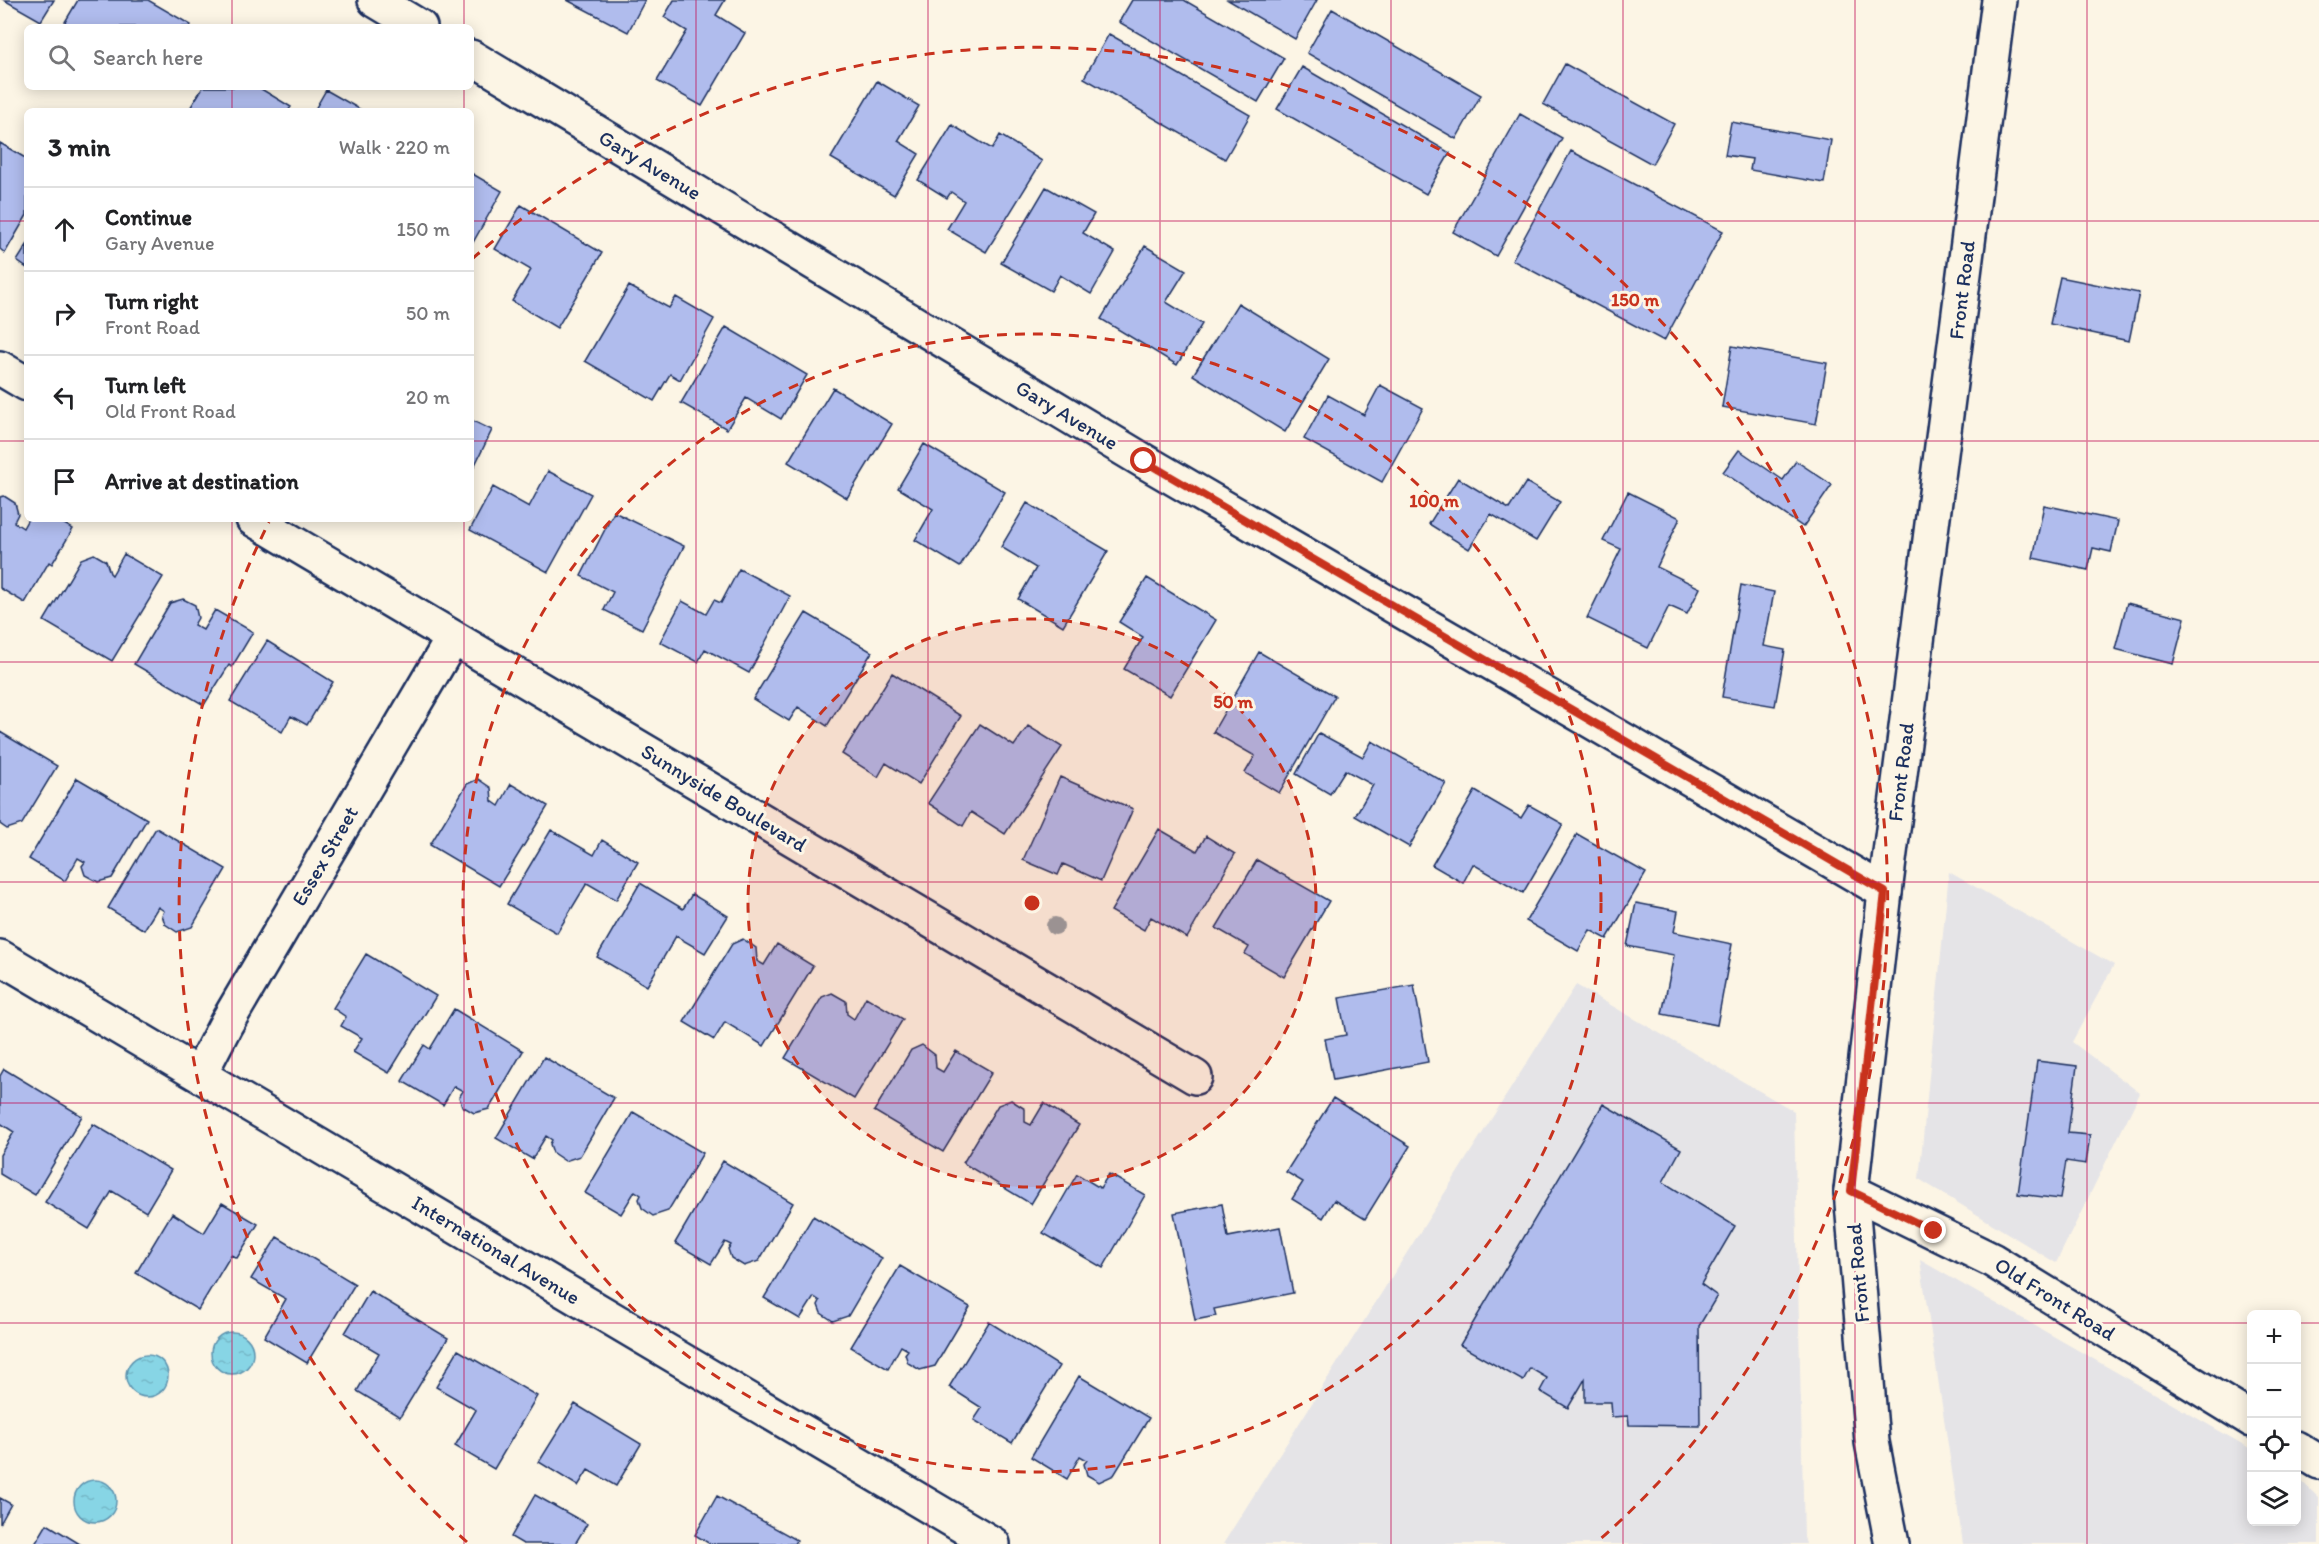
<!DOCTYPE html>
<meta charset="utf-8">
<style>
:root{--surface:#fff;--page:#f2f2f2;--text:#202124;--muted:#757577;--line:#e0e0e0}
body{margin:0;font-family:Itim,sans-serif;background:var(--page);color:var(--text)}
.controls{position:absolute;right:18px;bottom:18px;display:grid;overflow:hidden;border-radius:9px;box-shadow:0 3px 15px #0003}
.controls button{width:54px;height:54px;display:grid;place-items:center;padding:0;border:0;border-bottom:2px solid var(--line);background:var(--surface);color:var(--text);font:30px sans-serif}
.stop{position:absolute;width:18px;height:18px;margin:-14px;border:4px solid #c8321e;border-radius:50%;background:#fff}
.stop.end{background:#c8321e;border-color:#fff;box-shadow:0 2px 6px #0008}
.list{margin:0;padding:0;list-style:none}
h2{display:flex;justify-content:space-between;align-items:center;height:78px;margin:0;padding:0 24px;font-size:26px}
h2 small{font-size:20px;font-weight:400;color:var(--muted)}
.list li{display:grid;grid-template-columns:39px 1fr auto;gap:18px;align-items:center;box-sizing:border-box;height:84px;padding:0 24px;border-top:2px solid var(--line)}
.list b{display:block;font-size:22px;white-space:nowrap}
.list p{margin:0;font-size:20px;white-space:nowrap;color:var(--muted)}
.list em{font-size:20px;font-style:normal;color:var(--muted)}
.icon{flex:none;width:33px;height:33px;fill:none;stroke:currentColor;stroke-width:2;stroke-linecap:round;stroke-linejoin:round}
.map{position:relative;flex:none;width:2319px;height:1544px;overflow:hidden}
.search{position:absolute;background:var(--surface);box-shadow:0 3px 15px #0003;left:24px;top:24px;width:450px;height:66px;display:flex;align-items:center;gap:15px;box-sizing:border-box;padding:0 21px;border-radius:9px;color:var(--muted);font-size:22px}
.panel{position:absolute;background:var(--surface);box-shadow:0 3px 15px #0003;left:24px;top:108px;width:450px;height:414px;border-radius:9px}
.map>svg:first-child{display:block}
</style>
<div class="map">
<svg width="2319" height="1544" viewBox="0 0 2319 1544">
<defs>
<pattern id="water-ripples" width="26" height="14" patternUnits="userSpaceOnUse" patternTransform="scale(1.5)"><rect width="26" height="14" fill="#87d5e5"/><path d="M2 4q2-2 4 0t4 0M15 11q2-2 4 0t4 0" fill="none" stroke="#74b7c7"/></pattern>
</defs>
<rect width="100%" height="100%" fill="#fcf5e5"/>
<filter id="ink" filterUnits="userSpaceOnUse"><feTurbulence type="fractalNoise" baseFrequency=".0167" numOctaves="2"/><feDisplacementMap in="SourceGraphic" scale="12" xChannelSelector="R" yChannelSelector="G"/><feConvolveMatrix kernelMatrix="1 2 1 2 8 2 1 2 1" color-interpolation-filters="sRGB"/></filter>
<g filter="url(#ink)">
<path fill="#e5e4e7" d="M1949,872L2114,965L2072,1042L2140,1093L2056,1263L1919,1179Z
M1576,985L1794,1111L1804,1537L1806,1544H1223Z
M1920,1260L2251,1449L2252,1522H2296L2297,1477L2319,1498V1544H1963Z"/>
<path fill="url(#water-ripples)" stroke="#5c93af" stroke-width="1.5" d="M211 1353a21 21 0 1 1 42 0a21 21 0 1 1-42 0Z
M126 1376a21 21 0 1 1 42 0a21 21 0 1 1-42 0Z
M74 1501a21 21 0 1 1 42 0a21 21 0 1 1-42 0Z"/>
<path fill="#b0bced" stroke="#1b2f5e" stroke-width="1.5" d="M4,0H54L41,21Z
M78,0H148L191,25L190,27H62Z
M567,0H645L628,32Z
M674,0H725L716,15L745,33L702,106L657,81L687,31L664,17Z
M1132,0H1184L1284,58L1258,102L1119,22Z
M1228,0H1317L1295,39Z
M1332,9L1481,95L1456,139L1307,53Z
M1109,34L1250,115L1225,159L1084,78Z
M1565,64L1674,124L1652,164L1543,104Z
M1302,67L1450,153L1426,194L1277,109Z
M877,81L919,106L898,141L919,154L894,195L831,158Z
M203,87H258L291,107L288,111H190L189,110Z
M326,90L363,111H314Z
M1520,114L1562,138L1496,256L1453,232Z
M1731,122L1831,140L1824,183L1750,170L1752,159L1725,155Z
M952,125L992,149L1000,135L1042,161L986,252L947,229L964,201L951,192L947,198L918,180Z
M0,143L27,159V215L5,253L0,249Z
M1571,151L1723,231L1664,341L1512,260Z
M471,173L502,191L471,246Z
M1046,187L1094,214L1083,233L1115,252L1091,294L1060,275L1051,291L1001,263Z
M521,205L602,253L557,328L512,301L531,270L495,249Z
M27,245V268L17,261Z
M1145,246L1186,270L1166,302L1202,324L1177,365L1101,319Z
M2060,277L2139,293L2129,341L2050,324Z
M629,286L669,308L676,297L714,319L680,380L670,374L654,401L585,361Z
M1238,303L1329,359L1285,432L1193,375Z
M726,327L807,375L781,419L746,398L727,429L681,403Z
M1732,346L1827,363L1816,424L1722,407Z
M1380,385L1423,408L1382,482L1304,439L1328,395L1364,415Z
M833,388L892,424L847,498L788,462Z
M471,420L492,430L471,473Z
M924,444L1005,492L960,567L915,540L933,509L898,488Z
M1739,450L1783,480L1796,461L1832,485L1803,527L1723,472Z
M548,471L591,494L548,572L470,530L493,487L529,507Z
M1458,478L1509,509L1526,482L1560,502L1536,541L1491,514L1469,549L1429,524Z
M1628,492L1680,518L1657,567L1700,588L1687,614L1669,606L1648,648L1587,618L1621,549L1603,541Z
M4,496L15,503L18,514L14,522L23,528L28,519H56L73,529L52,564L49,562L25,603L0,588V497Z
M1027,503L1108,551L1063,626L1018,599L1036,568L1001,547Z
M2044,505L2118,521L2111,552L2093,548L2088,570L2033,558Z
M614,512L684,546L642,629L604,610L613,592L581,576Z
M94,554L106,561L110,573L112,575L124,554L163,577L112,661L44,621L81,559Z
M739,569L790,596L749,673L705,649L698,662L660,642L682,601L706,614L714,600L721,603Z
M1147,578L1216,620L1170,696L1124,669L1143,637L1119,622Z
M1741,585L1774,592L1764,646L1785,650L1775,706L1722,697Z
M183,599L195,605L198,618L194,625L203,630L215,610L253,632L232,667L229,665L204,705L134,664L170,603Z
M2127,603L2185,618L2173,664L2115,649Z
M806,613L872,652L827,726L798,707L789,721L753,699Z
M267,641L333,682L307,725L291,716L282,732L230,701Z
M1259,652L1335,696L1279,793L1245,773L1255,756L1213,732Z
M892,673L961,716L919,784L886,763L878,777L842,754Z
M980,724L1014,746L1028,726L1062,747L1005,834L971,812L963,826L928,803Z
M0,732L57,766L22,824L7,829L0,824Z
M1319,733L1363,757L1372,741L1446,783L1409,847L1355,816L1373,785L1345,770L1330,794L1296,774Z
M1060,777L1133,809L1101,881L1063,864L1058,875L1023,860Z
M77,778L147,819L112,878L98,882L85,875L82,866L85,862L78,858L65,881L29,859Z
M478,779L491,788L492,801L499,806L511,784L548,806L499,886L430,845L467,784Z
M1475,791L1521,818L1529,805L1563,824L1523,893L1473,864L1463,883L1432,865Z
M156,828L226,869L192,927L177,932L165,924L162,915L164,911L158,907L144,930L108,908Z
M1159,829L1197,851L1206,836L1235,854L1187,938L1151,917L1144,930L1111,911Z
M551,830L594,855L602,840L638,862L616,900L587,883L557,933L507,904Z
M1577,834L1646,873L1607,939L1590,930L1578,951L1526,921Z
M1257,860L1329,901L1284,977L1245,954L1249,947L1216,928Z
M640,883L683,909L692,894L728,916L705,953L676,936L647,986L597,957Z
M1636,903L1678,911L1674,932L1732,944L1717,1025L1662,1014L1674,955L1627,946Z
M743,939L756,948L757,961L764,965L777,944L813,966L764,1046L725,1022L714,1040L684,1022L732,944Z
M366,954L436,996L389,1073L353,1052L362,1038L341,1026L346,1017L333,1008Z
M1414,985L1428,1062L1333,1080L1325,1039L1346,1035L1339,998Z
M832,993L846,1001L847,1014L854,1019L866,997L903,1019L854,1099L785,1058L822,997Z
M454,1009L523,1051L489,1109L474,1113L462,1106L459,1097L463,1091L454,1086L443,1105L402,1081L424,1045L430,1049Z
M922,1045L935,1055L936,1068L943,1072L956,1051L992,1072L943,1152L874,1111L911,1050Z
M544,1057L614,1098L580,1156L565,1161L553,1153L550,1144L552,1140L546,1136L532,1159L496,1138Z
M2037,1061L2077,1066L2068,1133L2090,1135L2086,1164L2066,1161L2060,1199L2018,1194Z
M4,1069L82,1116L35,1195L0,1174V1155L14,1132L0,1123V1076Z
M1333,1098L1410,1146L1365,1219L1334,1200L1323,1218L1292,1199L1303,1182L1286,1172Z
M1011,1100L1025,1109V1122L1031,1125L1044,1103L1079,1125L1031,1204L963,1163L998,1105Z
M1603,1104L1681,1149L1663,1182L1735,1226L1701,1284L1717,1296L1699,1326L1700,1426L1629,1425L1628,1416L1612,1417L1611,1402H1585V1379L1568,1408L1540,1391L1547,1378L1530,1368L1523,1381L1460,1345Z
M633,1112L703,1153L668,1211L653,1216L642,1208L639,1199L641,1195L635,1191L621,1214L585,1193Z
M93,1124L171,1170L146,1212L112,1191L89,1229L45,1202Z
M723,1161L793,1203L759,1261L744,1266L731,1258L728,1249L731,1245L725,1242L711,1264L675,1243Z
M1077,1174L1100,1188L1109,1174L1145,1195L1103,1268L1043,1233Z
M222,1203L258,1224L237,1258L231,1255L198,1310L136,1273L172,1213L204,1233Z
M1222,1204L1228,1237L1280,1227L1293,1293L1214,1309L1216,1316L1195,1320L1174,1213Z
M813,1216L882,1258L848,1316L833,1321L821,1313L818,1305L820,1301L814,1297L800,1319L764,1298Z
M277,1237L355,1284L307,1363L264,1337L286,1299L251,1279Z
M900,1266L970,1307L935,1366L920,1370L908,1363L905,1354L908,1350L901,1346L888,1369L851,1347Z
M370,1291L448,1338L400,1417L357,1391L379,1353L345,1333Z
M989,1322L1059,1366L1012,1443L974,1420L982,1408L949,1387Z
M458,1350L537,1396L494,1469L455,1446L476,1410L436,1387Z
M1079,1376L1149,1418L1114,1475L1099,1482L1087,1475L1084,1464L1087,1460L1080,1456L1067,1479L1031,1457Z
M575,1404L641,1444L616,1486L588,1470L578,1486L539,1462Z
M535,1495L587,1524L575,1544H523L511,1537Z
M717,1496L797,1540L795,1544H710L695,1535Z
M0,1498L11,1504L0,1524Z
M47,1524L80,1544H35Z"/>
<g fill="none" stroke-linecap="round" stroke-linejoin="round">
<defs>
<path id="minor" d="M375,0L420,27
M471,57L1144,461L1885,892
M0,368L27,384
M253,519L1195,1077
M0,957L993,1544
M200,1074L226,1024L453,638
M1851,1191L1992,1260L2252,1420
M2296,1448L2319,1462"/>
<path id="secondary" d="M1892,1544L1872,1442L1851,1191L1885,892L1999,0"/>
</defs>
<use href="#minor" stroke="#1b2f5e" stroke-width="38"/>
<use href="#secondary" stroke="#1b2f5e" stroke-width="38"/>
<use href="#minor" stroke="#fcf5e5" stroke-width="33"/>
<use href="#secondary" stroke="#fcf5e5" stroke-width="33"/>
</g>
<circle fill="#96a0a2" cx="1055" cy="926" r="9"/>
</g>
<g fill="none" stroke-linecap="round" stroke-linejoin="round" filter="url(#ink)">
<path stroke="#c8321e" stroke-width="8" d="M1144,461L1885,892L1851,1191L1934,1231"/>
</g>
<path fill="none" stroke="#c2185b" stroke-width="1.5" stroke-opacity="0.55" d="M232,0V27M464,0V27M696,0V1544M928,0V1544M1160,0V1544M1391,0V1544M1623,0V1544M1855,0V1544M2087,0V1544M232,87V111M464,87V111M0,221H27M471,221H2319M0,441H27M471,441H2319M232,519V1544M464,519V1544M0,662H2319M0,882H2319M0,1103H2319M0,1323H2252M2296,1323H2319"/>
<circle cx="1032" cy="903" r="284" fill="#c8321e" fill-opacity=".12"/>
<g fill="none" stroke="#c8321e" stroke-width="3" stroke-dasharray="10 8">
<circle cx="1032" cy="903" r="284"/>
<circle cx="1032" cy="903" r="569"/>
<path d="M467 1542A853 853 0 0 1 269 522M472 259A853 853 0 0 1 1597 1542"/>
</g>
<g text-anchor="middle" stroke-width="6" stroke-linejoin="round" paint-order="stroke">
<g font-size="21" fill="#1b2f5e" stroke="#fcf5e5">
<text transform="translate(650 165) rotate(31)" y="7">Gary Avenue</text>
<text transform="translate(1962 290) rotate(-83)" y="7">Front Road</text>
<text transform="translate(1067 415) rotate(31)" y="7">Gary Avenue</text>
<text transform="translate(1901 772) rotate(-83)" y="7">Front Road</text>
<text transform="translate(724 798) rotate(31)" y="7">Sunnyside Boulevard</text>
<text transform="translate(325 856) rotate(-60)" y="7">Essex Street</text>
<text transform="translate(496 1250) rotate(31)" y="7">International Avenue</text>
<text transform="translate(1858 1273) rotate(-95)" y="7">Front Road</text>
<text transform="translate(2055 1299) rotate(32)" y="7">Old Front Road</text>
</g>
</g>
<circle cx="1032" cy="903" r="9" fill="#c8321e" stroke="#fcf5e5" stroke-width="3"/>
<g font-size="18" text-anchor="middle" font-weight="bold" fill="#c8321e" stroke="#fcf5e5" stroke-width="6" stroke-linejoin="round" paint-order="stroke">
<text x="1635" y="306">150 m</text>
<text x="1434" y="507">100 m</text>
<text x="1233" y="708">50 m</text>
</g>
</svg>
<div class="controls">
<button>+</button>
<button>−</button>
<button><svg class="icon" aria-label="locate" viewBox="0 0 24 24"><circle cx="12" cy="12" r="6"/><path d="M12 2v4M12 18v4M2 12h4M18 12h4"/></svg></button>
<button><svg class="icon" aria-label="layers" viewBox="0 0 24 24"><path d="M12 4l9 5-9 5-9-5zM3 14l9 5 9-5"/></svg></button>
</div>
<div class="stop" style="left:1144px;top:461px"></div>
<div class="stop end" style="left:1934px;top:1231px"></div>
<div class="search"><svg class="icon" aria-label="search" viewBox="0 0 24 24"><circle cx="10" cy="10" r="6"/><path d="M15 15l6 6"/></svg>Search here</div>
<section class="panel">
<h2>3 min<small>Walk · 220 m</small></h2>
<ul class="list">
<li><svg class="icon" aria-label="ahead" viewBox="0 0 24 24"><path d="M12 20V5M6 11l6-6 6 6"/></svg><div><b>Continue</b><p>Gary Avenue</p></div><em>150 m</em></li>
<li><svg class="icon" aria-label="right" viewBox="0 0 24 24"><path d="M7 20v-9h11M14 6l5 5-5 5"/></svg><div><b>Turn right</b><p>Front Road</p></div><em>50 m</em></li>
<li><svg class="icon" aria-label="left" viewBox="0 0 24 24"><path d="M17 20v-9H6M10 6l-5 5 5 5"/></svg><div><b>Turn left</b><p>Old Front Road</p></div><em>20 m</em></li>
<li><svg class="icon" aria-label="arrive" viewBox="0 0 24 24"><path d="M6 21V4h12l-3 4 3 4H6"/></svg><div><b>Arrive at destination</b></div></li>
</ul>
</section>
</div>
